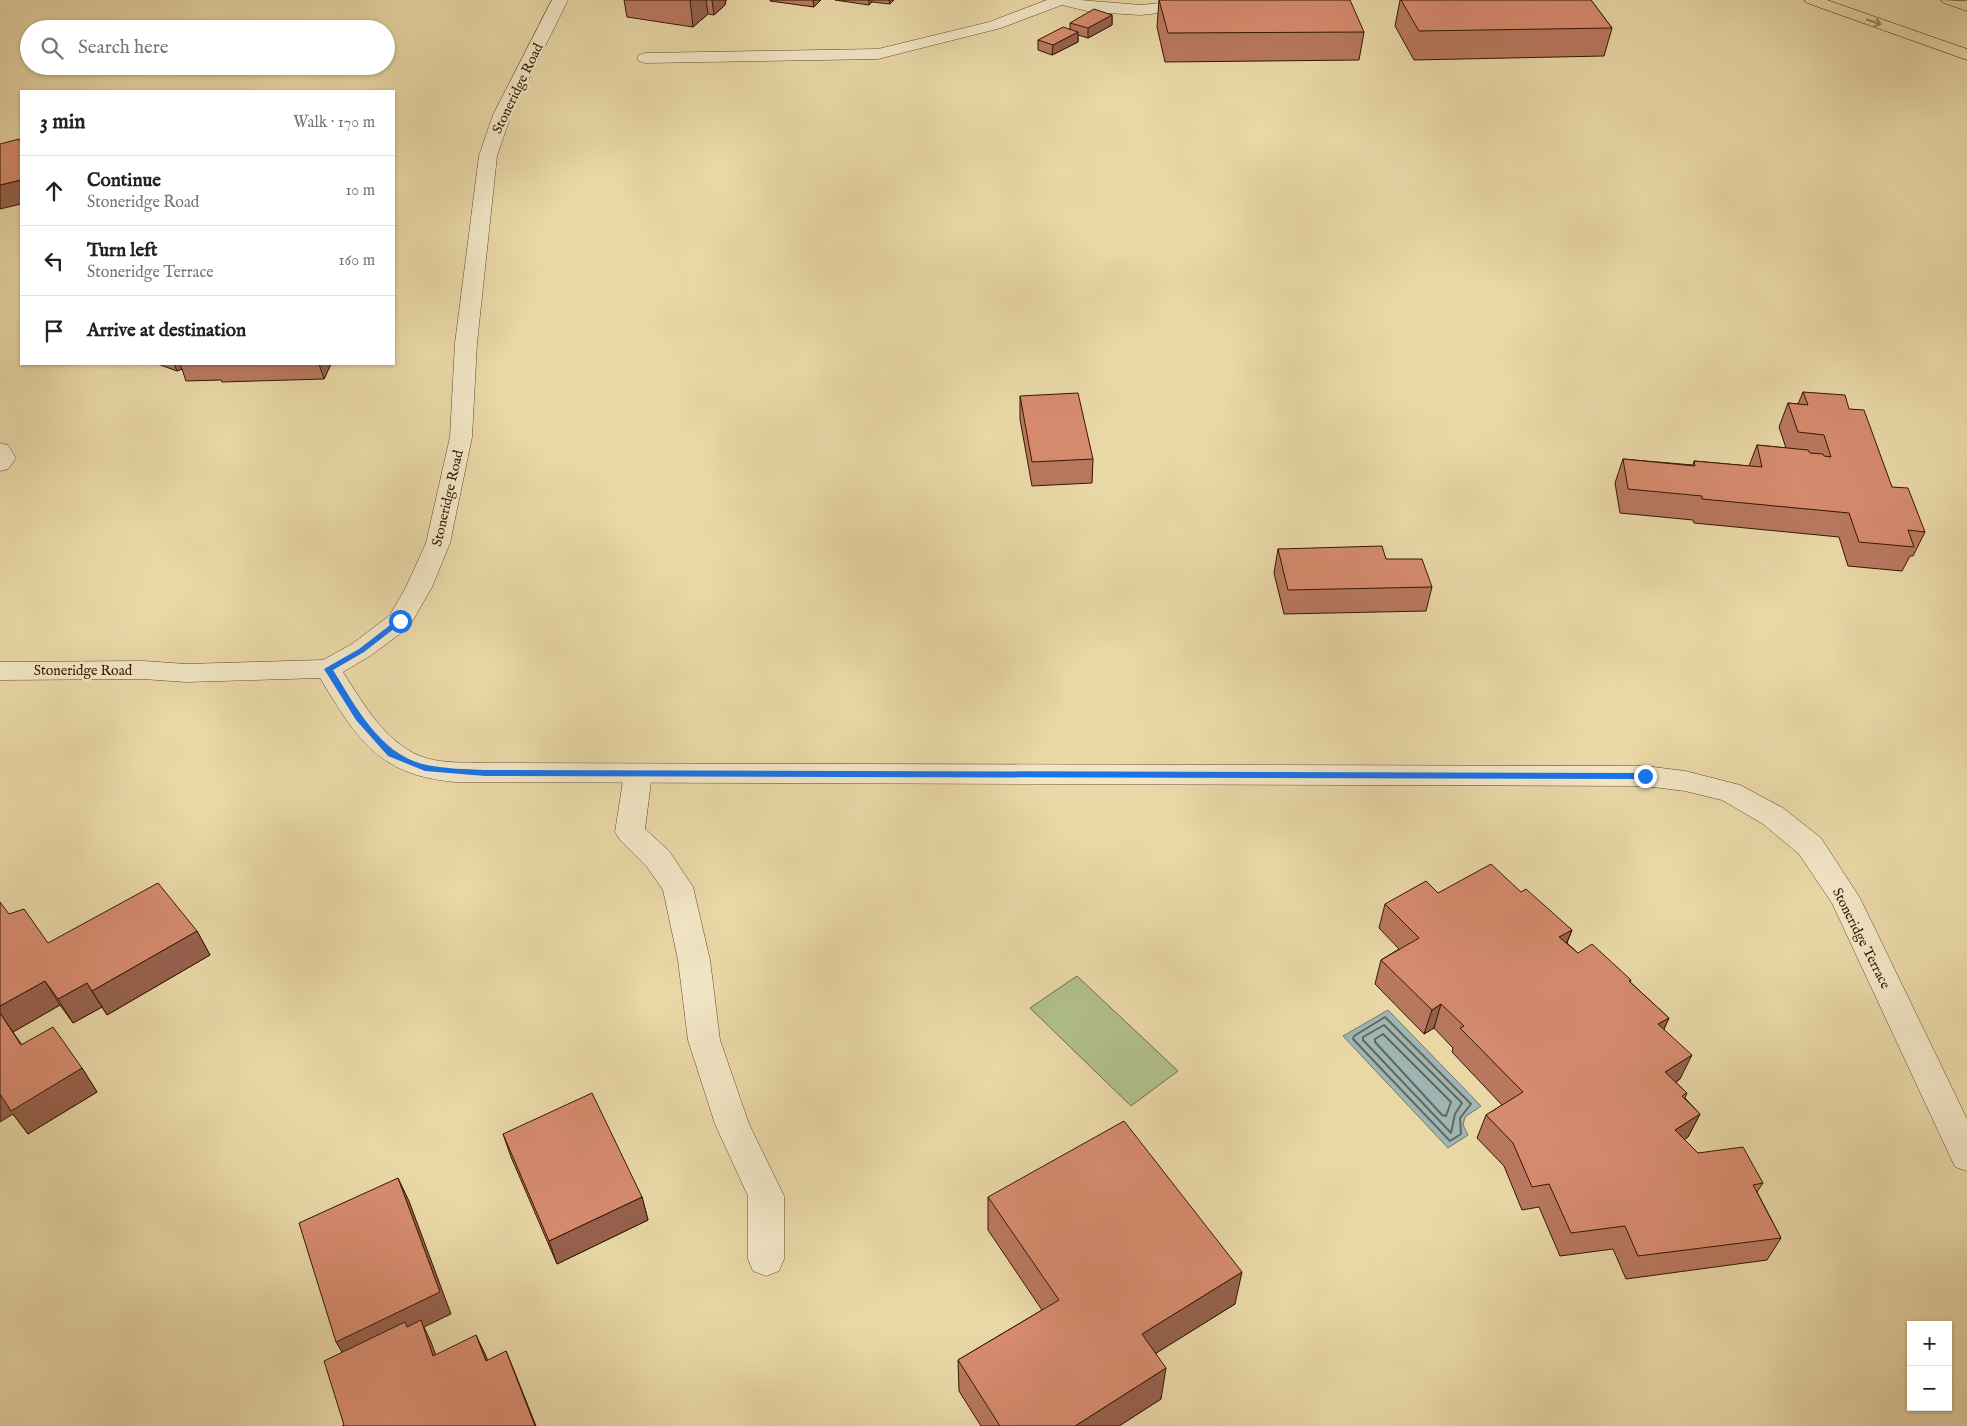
<!DOCTYPE html>
<meta charset="utf-8">
<style>
:root{--surface:#fff;--page:#f2f2f2;--text:#222;--muted:#767676;--line:#e0e0e0}
body{margin:0;font-family:"IM FELL English",serif;background:var(--page);color:var(--text)}
.controls{position:absolute;right:15px;bottom:15px;display:grid;overflow:hidden;border-radius:0px;box-shadow:0 1px 4px #0004}
.controls button{width:45px;height:45px;display:grid;place-items:center;padding:0;border:0;border-bottom:1px solid var(--line);background:var(--surface);color:var(--text);font:25px sans-serif}
.stop{position:absolute;width:15px;height:15px;margin:-11px;border:4px solid #1a73e8;border-radius:50%;background:#fff}
.stop.end{background:#1a73e8;border-color:#fff;box-shadow:0 1px 5px #0008}
.list{margin:0;padding:0;list-style:none}
h2{display:flex;justify-content:space-between;align-items:center;height:65px;margin:0;padding:0 20px;font-size:21px}
h2 small{font-size:16px;font-weight:400;color:var(--muted)}
.list li{display:grid;grid-template-columns:32px 1fr auto;gap:15px;align-items:center;box-sizing:border-box;height:70px;padding:0 20px;border-top:1px solid var(--line)}
.list b{display:block;font-size:19px;white-space:nowrap}
.list p{margin:0;font-size:16px;white-space:nowrap;color:var(--muted)}
.list em{font-size:16px;font-style:normal;color:var(--muted)}
.icon{flex:none;width:28px;height:28px;fill:none;stroke:currentColor;stroke-width:2;stroke-linecap:round;stroke-linejoin:round}
.map{position:relative;flex:none;width:1967px;height:1426px;overflow:hidden}
.search{position:absolute;background:var(--surface);box-shadow:0 1px 4px #0004;left:20px;top:20px;width:375px;height:55px;display:flex;align-items:center;gap:12px;box-sizing:border-box;padding:0 18px;border-radius:28px;color:var(--muted);font-size:19px}
.panel{position:absolute;background:var(--surface);box-shadow:0 1px 4px #0004;left:20px;top:90px;width:375px;height:275px;border-radius:0px}
.map>svg:first-child{display:block}
</style>
<div class="map">
<svg width="1967" height="1426" viewBox="0 0 1967 1426">
<rect width="100%" height="100%" fill="#e9d7a6"/>
<filter id="stains"><feTurbulence type="fractalNoise" baseFrequency=".004" numOctaves="4"/><feColorMatrix values="0 0 0 0 .2 0 0 0 0 .09 0 0 0 0 .02 0 0 0 .5 -.17"/></filter>
<radialGradient id="worn" r=".72"><stop offset=".6" stop-color="#630" stop-opacity="0"/><stop offset="1" stop-color="#630" stop-opacity=".3"/></radialGradient>
<path fill="#b1bf8b" stroke="#726b46" d="M1077,976L1178,1071L1131,1106L1030,1008Z"/>
<path fill="#9db6b4" stroke="#73766c" d="M1388,1010L1481,1106L1465,1117L1463,1125L1468,1135L1448,1148L1343,1036Z"/>
<g fill="none" stroke-linecap="round" stroke-linejoin="round">
<path stroke="#68665a" stroke-width="2" d="M1385,1017L1471,1104L1460,1118L1461,1134L1450,1141L1353,1039L1354,1036Z
M1384,1025L1462,1103L1455,1114L1451,1133L1363,1040V1037Z
M1383,1034L1451,1102L1446,1116L1442,1115L1375,1042V1039Z"/>
<defs>
<path id="lane" d="M1047,0H1080L1141,5L1188,0H1238L1235,3L1230,5L1141,15L1091,12L1062,5L1001,28L878,59L645,63L639,61L637,58L639,55L645,53L878,49L989,22Z
M0,443L8,445L16,458L8,469L0,471Z
M638,764L648,767L652,774L645,829L669,851L693,887L710,960L720,1040L749,1124L784,1196V1259L779,1271L766,1276L753,1271L748,1259V1196L715,1124L688,1040L678,960L663,890L647,867L620,840L615,832L624,774L628,767Z"/>
<path id="street" d="M552,0H568L511,115L497,156L477,343L472,437L450,543L432,587L409,627L370,656L343,672C363,703 384,741 420,756C440,764 464,762 485,763L1645,766L1685,771L1740,785L1783,808L1821,838L1860,898L1967,1119V1171L1955,1167L1832,903L1799,854L1763,824L1722,800L1685,791L1645,786L456,782C379,776 357,739 320,678L186,682L143,679L0,680V662L143,661L186,664L323,660L352,644L390,615L406,587L426,543L450,437L455,343L479,156L493,115Z"/>
<path id="highway" d="M1804,0H1827L1967,49V60L1807,3Z
M1941,0L1967,1V11L1944,3Z"/>
</defs>
<use href="#lane" stroke="#61472a" stroke-width="1"/>
<use href="#street" stroke="#61472a" stroke-width="1"/>
<use href="#highway" stroke="#341700" stroke-width="1"/>
<use href="#lane" fill="#f1e5c5" fill-rule="evenodd"/>
<use href="#street" fill="#f1e5c5" fill-rule="evenodd"/>
<use href="#highway" fill="#e9d7a6" fill-rule="evenodd"/>
</g>
<path fill="#b8785f" stroke="#341700" d="M624,0H726L725,5L714,15L708,14L693,27L627,17Z
M770,0H821L814,7L770,1Z
M835,0H894L890,4L872,2L869,5Z
M1159,0L1364,32L1359,60L1165,62L1157,27Z
M1400,0H1591L1612,28L1604,56L1414,60L1395,26Z
M1112,15V25L1088,38L1078,35V42L1052,55L1038,50V40L1070,29V23Z
M158,364H331L324,379L222,382L221,380L186,381L182,369L177,371Z
M1803,392L1849,409L1892,487L1925,532L1913,556H1910L1902,571L1848,566L1839,537L1694,523L1693,520L1620,513L1615,483L1623,459L1693,465L1694,461L1749,466L1757,445L1786,448L1779,427L1788,403L1798,404Z
M1020,396L1093,459L1092,483L1032,486L1020,419Z
M1278,549L1386,559L1432,587L1426,611L1284,614L1274,573Z
M1521,892L1572,930L1567,943L1578,953L1631,980L1630,982L1669,1018L1664,1029L1680,1079L1676,1082L1687,1093L1685,1098L1700,1114L1688,1137L1684,1139L1698,1153L1763,1183L1757,1192L1781,1238L1767,1260L1626,1279L1613,1249L1560,1256L1539,1207L1522,1210L1504,1166L1477,1138L1486,1115L1502,1105L1452,1052L1453,1048L1434,1028L1424,1034L1375,984L1381,960L1399,949L1379,928L1385,904L1438,893Z
M9,914L48,943L197,931L210,955L107,1015L102,1007L73,1023L60,1005L13,1032L22,1045L82,1068L97,1092L28,1134L13,1114Z
M503,1134L642,1197L648,1220L557,1264L511,1157Z
M988,1197L1235,1304L1156,1353L1161,1399L1119,1426H981L959,1391L958,1360L1042,1310L988,1230Z"/>
<path fill="#96614d" stroke="#341700" d="M690,0H706L708,14L693,27Z
M712,0H726L725,5L714,15Z
M813,0H821L814,7Z
M869,0H872V2L869,5Z
M889,0H894L890,4Z
M1112,15V25L1088,38V28Z
M1078,32V42L1052,55L1053,45Z
M21,180V204L0,209V185Z
M174,364H180L182,369L177,371Z
M319,364H331L324,379Z
M1572,930L1562,954L1559,937Z
M197,931L210,955L107,1015L92,991Z
M45,981L60,1005L13,1032L0,1013V1006Z
M87,983L102,1007L73,1023L58,999Z
M1441,1004L1434,1028L1424,1034L1432,1010Z
M1669,1018L1658,1042V1024Z
M1692,1055L1680,1079L1654,1096L1665,1072Z
M82,1068L97,1092L28,1134L13,1114L0,1122V1094Z
M1700,1114L1688,1137L1663,1154L1675,1130Z
M398,1178L409,1201L451,1314L424,1327L431,1342L444,1377L349,1364L336,1342Z
M642,1197L648,1220L557,1264L549,1241Z
M1242,1272L1235,1304L1137,1365L1142,1334Z
M476,1335L486,1356L496,1383L486,1361Z
M506,1351L515,1373L536,1426H535Z
M1166,1368L1161,1399L1119,1426H1075Z"/>
<path fill="#d68b6e" stroke="#341700" d="M1159,0H1350L1364,32L1168,33Z
M1401,0H1591L1612,28L1419,31Z
M1094,9L1112,15L1088,28L1070,23Z
M1063,27L1078,32L1053,45L1038,40Z
M19,139L21,143V180L0,185V144Z
M1803,392L1845,395L1849,409L1864,410L1892,487L1908,488L1925,532L1908,530L1914,547L1859,542L1849,513L1702,499V496L1628,489L1623,459L1695,466L1694,461L1762,467L1757,445L1808,450L1810,453L1823,454L1824,456L1831,457L1824,435L1798,432L1788,403L1808,405Z
M1078,393L1093,459L1032,462L1020,396Z
M1382,546L1386,559H1422L1432,587L1288,590L1278,549Z
M1491,864L1521,892L1526,889L1572,930L1559,937L1578,953L1592,944L1631,980L1629,981L1669,1018L1658,1024L1692,1055L1665,1072L1687,1093L1682,1096L1700,1114L1675,1130L1698,1153L1743,1147L1763,1183L1753,1185L1781,1238L1638,1256L1625,1226L1571,1233L1549,1184L1532,1187L1513,1143L1486,1115L1523,1092L1460,1028L1464,1026L1441,1004L1432,1010L1381,960L1419,938L1385,904L1426,881L1438,893Z
M158,883L197,931L92,991L87,983L58,999L45,981L0,1006V902L9,914L24,909L48,943Z
M0,1013L21,1045L53,1027L82,1068L11,1111L0,1094Z
M592,1093L642,1197L549,1241L503,1134Z
M1124,1121L1242,1272L1142,1334L1166,1368L1075,1426H1000L958,1360L1059,1300L988,1197Z
M398,1178L440,1292L336,1342L299,1223Z
M421,1320L433,1356L476,1335L486,1361L506,1351L535,1426H342L344,1425L324,1361L405,1322L407,1327Z"/>
<defs><path id="oneway-shaft" d="M-6 0H5M1.5-3L5.5 0L1.5 3" fill="none" stroke-width="1.6" stroke-linecap="round" stroke-linejoin="round" transform="scale(1.25)"/></defs>
<use stroke="#98815b" href="#oneway-shaft" transform="translate(1874 22) rotate(19)"/>
<path fill="#1a73e8" d="M398,619L404,621L364,652L333,670C356,707 381,756 427,765C446,769 466,769 485,770L1645,773L1649,776L1645,779L485,776L425,771L388,756L356,720L324,669L359,649Z"/>
<g text-anchor="middle" stroke-width="5" stroke-linejoin="round" paint-order="stroke">
<g font-size="14" fill="#341700" stroke="#f1e5c5">
<text transform="translate(517 88) rotate(-64)" y="5">Stoneridge Road</text>
<text transform="translate(447 498) rotate(-77)" y="5">Stoneridge Road</text>
<text x="83" y="675">Stoneridge Road</text>
<text transform="translate(1862 938) rotate(63)" y="5">Stoneridge Terrace</text>
</g>
</g>
<rect width="100%" height="100%" filter="url(#stains)"/>
<rect width="100%" height="100%" fill="url(#worn)"/>
</svg>
<div class="controls">
<button>+</button>
<button>−</button>
</div>
<div class="stop" style="left:400px;top:621px"></div>
<div class="stop end" style="left:1645px;top:776px"></div>
<div class="search"><svg class="icon" aria-label="search" viewBox="0 0 24 24"><circle cx="10" cy="10" r="6"/><path d="M15 15l6 6"/></svg>Search here</div>
<section class="panel">
<h2>3 min<small>Walk · 170 m</small></h2>
<ul class="list">
<li><svg class="icon" aria-label="ahead" viewBox="0 0 24 24"><path d="M12 20V5M6 11l6-6 6 6"/></svg><div><b>Continue</b><p>Stoneridge Road</p></div><em>10 m</em></li>
<li><svg class="icon" aria-label="left" viewBox="0 0 24 24"><path d="M17 20v-9H6M10 6l-5 5 5 5"/></svg><div><b>Turn left</b><p>Stoneridge Terrace</p></div><em>160 m</em></li>
<li><svg class="icon" aria-label="arrive" viewBox="0 0 24 24"><path d="M6 21V4h12l-3 4 3 4H6"/></svg><div><b>Arrive at destination</b></div></li>
</ul>
</section>
</div>
